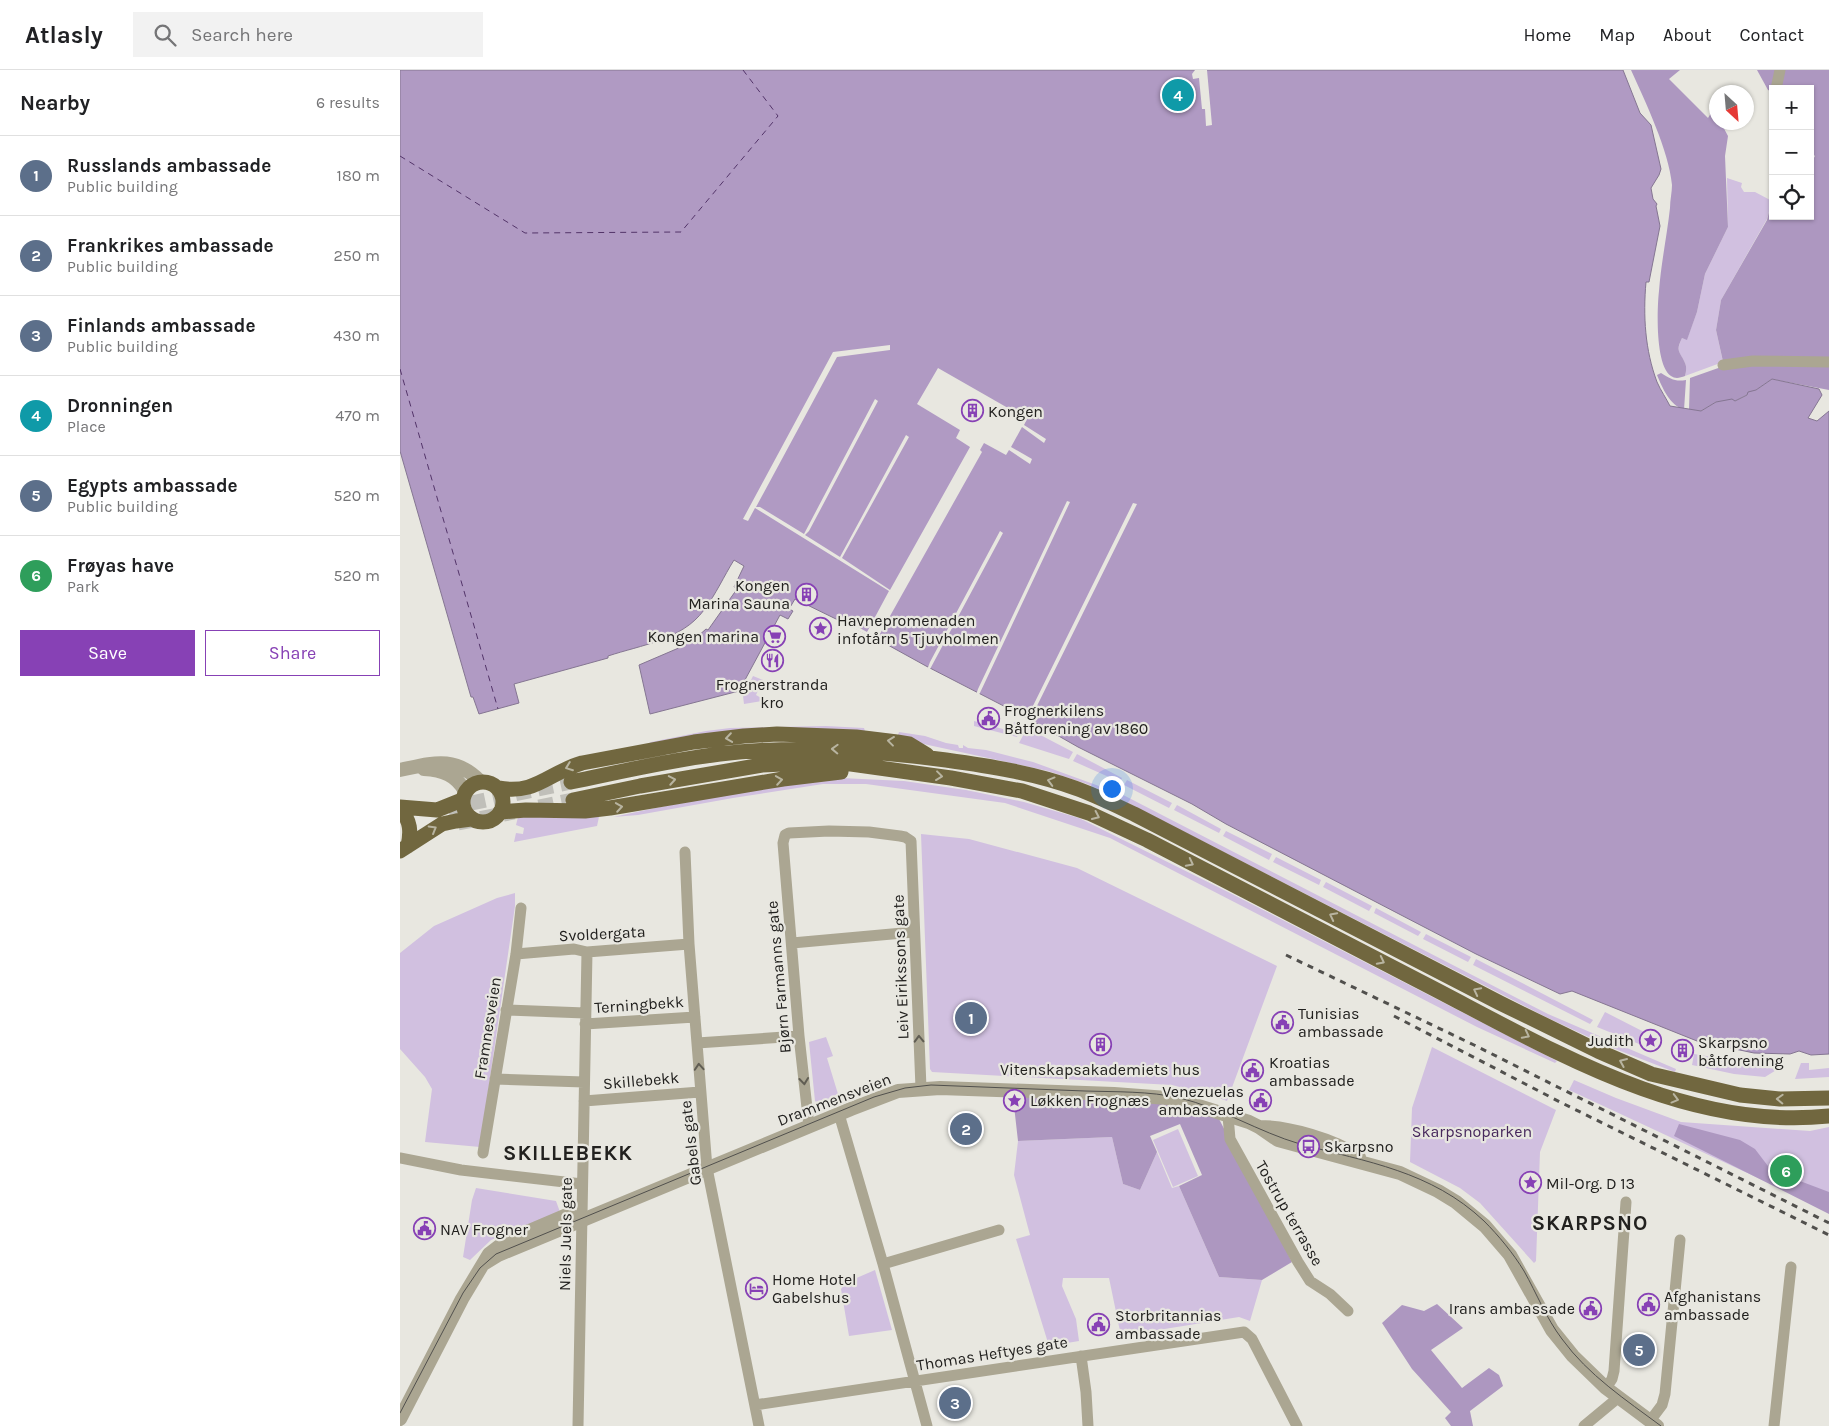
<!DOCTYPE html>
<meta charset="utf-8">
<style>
:root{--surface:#fff;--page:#f2f2f2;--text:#202124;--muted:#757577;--line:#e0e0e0;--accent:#8741b5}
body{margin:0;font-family:Karla,sans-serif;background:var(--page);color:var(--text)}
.controls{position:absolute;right:15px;top:15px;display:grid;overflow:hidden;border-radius:0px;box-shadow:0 1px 4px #0004}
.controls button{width:45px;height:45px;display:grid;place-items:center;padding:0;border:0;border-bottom:1px solid var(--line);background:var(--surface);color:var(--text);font:25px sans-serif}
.compass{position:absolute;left:1309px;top:15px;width:45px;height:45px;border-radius:50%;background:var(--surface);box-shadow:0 1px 4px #0004;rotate:154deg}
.you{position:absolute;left:711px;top:718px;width:18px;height:18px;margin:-12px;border:4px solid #fff;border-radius:50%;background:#1a73e8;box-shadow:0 0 0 8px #1a73e833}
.badge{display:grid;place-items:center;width:32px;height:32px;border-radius:50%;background:var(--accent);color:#fff;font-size:16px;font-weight:700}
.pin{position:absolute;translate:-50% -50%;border:2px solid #fff;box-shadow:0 1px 5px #0006}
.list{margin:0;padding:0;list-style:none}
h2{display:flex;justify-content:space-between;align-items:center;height:65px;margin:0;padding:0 20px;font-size:21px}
h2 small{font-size:16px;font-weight:400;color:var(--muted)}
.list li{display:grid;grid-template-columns:32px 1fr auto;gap:15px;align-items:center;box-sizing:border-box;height:80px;padding:0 20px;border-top:1px solid var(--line)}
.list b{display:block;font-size:19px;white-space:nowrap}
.list p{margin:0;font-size:16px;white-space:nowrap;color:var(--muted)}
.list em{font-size:16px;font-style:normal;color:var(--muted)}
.actions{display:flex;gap:10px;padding:15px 20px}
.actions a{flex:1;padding:11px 0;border:1px solid var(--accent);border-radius:0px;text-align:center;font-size:18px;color:var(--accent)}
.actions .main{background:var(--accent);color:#fff}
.icon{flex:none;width:28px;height:28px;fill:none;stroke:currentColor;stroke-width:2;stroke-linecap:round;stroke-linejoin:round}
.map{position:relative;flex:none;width:1429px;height:1356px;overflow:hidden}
header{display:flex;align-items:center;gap:30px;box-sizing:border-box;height:70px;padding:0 25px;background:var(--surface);border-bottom:1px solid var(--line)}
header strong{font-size:24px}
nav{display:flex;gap:28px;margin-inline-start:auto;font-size:18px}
.search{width:350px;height:45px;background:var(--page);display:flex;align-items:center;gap:12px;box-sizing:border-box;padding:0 18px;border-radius:0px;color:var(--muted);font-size:19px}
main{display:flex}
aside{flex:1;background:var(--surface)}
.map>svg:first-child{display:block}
</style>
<header>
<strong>Atlasly</strong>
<div class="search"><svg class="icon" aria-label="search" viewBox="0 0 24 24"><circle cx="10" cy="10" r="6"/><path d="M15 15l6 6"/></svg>Search here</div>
<nav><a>Home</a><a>Map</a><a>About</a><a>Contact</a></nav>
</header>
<main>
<aside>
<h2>Nearby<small>6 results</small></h2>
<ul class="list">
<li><span class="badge" style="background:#5c6f8a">1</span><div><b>Russlands ambassade</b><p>Public building</p></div><em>180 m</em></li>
<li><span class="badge" style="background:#5c6f8a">2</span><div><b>Frankrikes ambassade</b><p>Public building</p></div><em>250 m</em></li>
<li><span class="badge" style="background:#5c6f8a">3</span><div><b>Finlands ambassade</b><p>Public building</p></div><em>430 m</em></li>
<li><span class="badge" style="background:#0f9aa8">4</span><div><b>Dronningen</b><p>Place</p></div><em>470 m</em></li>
<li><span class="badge" style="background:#5c6f8a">5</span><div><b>Egypts ambassade</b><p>Public building</p></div><em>520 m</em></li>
<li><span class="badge" style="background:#2e9e5b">6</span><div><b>Frøyas have</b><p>Park</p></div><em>520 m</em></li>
</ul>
<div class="actions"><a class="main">Save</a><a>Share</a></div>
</aside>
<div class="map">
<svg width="1429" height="1356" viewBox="0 0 1429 1356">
<rect width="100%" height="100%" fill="#e8e7e0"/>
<path fill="#d1c0e0" d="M1327,108L1342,113L1341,117L1344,122H1355L1372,131L1367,149L1321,230L1316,260L1323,292L1285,306C1286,302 1287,297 1285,293C1280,281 1275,283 1282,268L1287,269L1297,242L1305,204L1328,157Z
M353,606L363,610L356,625L363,629L362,631L344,634L343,626Z
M574,651L610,661L614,652L623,657L617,667L574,656Z
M426,656L464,658L465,661L498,665L499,662L525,666L546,673L558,675L559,678H563V675L568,678L586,680L633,692L699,716L700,713L1148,944L1276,999L1275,1002L1210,977L1146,947L720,729L687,714L648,701L496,668L461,664L244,676L251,672L306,661L330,658Z
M627,658L673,682L669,689L619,673Z
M677,684L722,708L720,712L673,691Z
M441,708L504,711L566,720L624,732L679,748L830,823L1157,991L1155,993L1077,957L710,768L605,733L466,714H423L333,728L238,745L213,747C288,730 364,717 441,708Z
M727,710L772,733L769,738L724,715Z
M777,735L821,759L819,763L774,740Z
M142,746L199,747L197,756L114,772L116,763L123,764L124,758L116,755L118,747Z
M826,761L872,784L869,790L823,766Z
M521,764L569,769L677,798L877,896L827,1031L816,1027L813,1021L807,1020L802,1023L772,1015L532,1002L530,999Z
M876,787L921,810L919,815L873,792Z
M926,812L972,836L969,841L923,817Z
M115,823V836L80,1077L25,1072L32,1019L25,1007L0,979V883L34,856L97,828Z
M976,838L1021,862L1018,866L974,843Z
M1026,864L1071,887L1068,892L1023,869Z
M1076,889L1193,950L1190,954L1073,895Z
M1205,942L1248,964L1245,971L1251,975L1249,978L1197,957Z
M426,967L433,986L427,988L438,1024L418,1034L415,1031L409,972Z
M1032,977L1156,1040L1140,1082L1136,1191L1134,1193L1080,1133L1060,1118L1010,1092L1012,1038Z
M1294,984L1331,990L1332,995L1378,999L1365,1007L1334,1004L1292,995Z
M1401,993H1409V1000L1429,998V1007L1395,1009Z
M1174,1010L1216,1028L1281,1052L1410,1061L1429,1057V1141L1169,1020Z
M778,1059L798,1106L773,1117L753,1070Z
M712,1067L723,1114L740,1120L757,1082L772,1118L779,1116L819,1207L862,1210L850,1251L839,1247L721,1266L709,1208H663L662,1216L676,1249L679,1271L649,1276L616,1169L630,1165L614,1105L618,1071Z
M76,1118L156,1131L160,1142L91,1170L70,1190L63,1187L72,1130Z
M475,1200L492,1260L449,1266L441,1219L445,1213Z"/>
<path fill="#ad97c0" d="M1231,0H1280L1269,9L1308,48L1314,38L1316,43V52L1321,53L1328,66L1325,86L1328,157L1305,204L1297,242L1287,270L1282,268C1275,282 1280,281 1285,293C1287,297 1286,302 1285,306C1280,308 1275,309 1271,306C1255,296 1257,238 1259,221C1261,193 1267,166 1270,138C1270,130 1272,122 1272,115C1269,81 1245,31 1231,0Z
M1357,0H1429V320L1372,309L1356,320L1335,331L1316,332L1301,341L1289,340L1290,308L1324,296L1316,260L1321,230L1367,150L1372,131L1373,146H1410V95L1415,86L1410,81V19H1373V22L1368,20Z
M1261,303C1271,309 1275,312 1286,310L1284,340C1269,334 1263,319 1257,305Z
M613,1027L781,1033L817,1045L892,1192L862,1210L819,1207L779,1116L802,1105L780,1054L750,1066L757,1082L740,1120L723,1114L712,1067L618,1071Z
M1279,1054L1340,1070L1355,1079L1371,1100L1429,1122V1144L1274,1066Z
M1037,1234L1063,1258L1031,1280L1062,1318L1089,1298L1099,1305L1103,1316L1070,1341L1073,1356H1051L1045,1348L1051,1342L1012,1299L982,1253L1002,1235L1024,1241Z"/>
<path fill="#b09ac3" stroke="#857692" d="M0,0H1223L1240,43L1251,55L1261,99L1259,105L1251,118L1253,129L1257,134L1256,136L1260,156L1249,212H1246C1243,246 1245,280 1257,312C1261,321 1266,328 1270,336L1301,341L1316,332L1332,329L1335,331L1347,325L1348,322L1356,320L1372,309L1419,319L1422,325L1408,348L1417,351L1429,341V984L1411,985L1399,981L1390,984L1354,983L1297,971L1172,921L1160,924L1076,884L826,754L792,734L678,677L627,648L526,596L477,569L395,529L389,539L393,541L388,549L380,545L339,621L250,644L239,595L281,577L297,567L306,559L308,560L337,519L334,517L344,496L334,490C324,506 316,524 304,540C282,570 241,575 208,586V588L114,614L119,633L79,644L73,627H71L0,381Z"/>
<path fill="#e8e7e0" d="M795,0H807L812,55L806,56L805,39H802L799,8L793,9L792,4Z
M490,275V280L437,287L356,437H360L404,464L475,329L478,331L409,461L405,465L440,487L506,365L509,367L442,488L490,520L570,377L556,368L560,360L517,334L538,298L627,349L624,355L646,369L644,373L622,357L611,377L632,389L630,394L609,380L606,385L584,373L580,380L582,382L476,571L464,567L465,564L440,552L443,546L459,554L458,557L467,562L489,521L355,438L348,451L343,449L433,282Z
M667,431L670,432L578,627L576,625L578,619Z
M733,433L737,434L629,652L626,651L629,644Z
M600,461L603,463L529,601L527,600L530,592Z"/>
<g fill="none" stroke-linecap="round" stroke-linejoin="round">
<path stroke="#533469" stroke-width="1" stroke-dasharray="6 5" stroke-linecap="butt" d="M0,86L125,163L281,162L378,46L343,0
M0,299L98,639"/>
<path stroke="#c0bfb9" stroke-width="15" stroke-dasharray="15 8" stroke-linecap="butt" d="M139,737L173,730
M48,738L171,712
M58,753L114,742"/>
<path stroke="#aba692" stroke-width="11" d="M1376,19L1380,0
M1323,295L1353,291L1429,292
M285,782L289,874L307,1098L359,1356
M392,873L514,862
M116,884L174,879L187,882L289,874
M106,940L185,943
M185,954L295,947
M297,973L399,966
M95,1009L184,1012
M184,1031L300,1022
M439,1044L483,1194L527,1356
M828,1046L830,1069L898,1192L910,1211L930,1224L948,1241
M409,1056L399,966L383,773L385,765L389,763L429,761L469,762L500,766L505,767L511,771L521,1018
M83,1083L116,884L121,838
M0,1088L61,1100L182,1114
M483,1194L599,1160
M681,1286L686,1322L688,1356
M1206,1318L1212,1309L1214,1301L1226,1132
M355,1335L844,1262L852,1269L897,1356
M1250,1351L1262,1335L1265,1324L1280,1170
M178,1356L187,882
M1184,1356L1219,1327
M1374,1356L1391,1197"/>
<path stroke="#aba692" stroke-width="14" d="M24,699C43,700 56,705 65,721
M0,700C33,693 55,685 81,712
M859,1057C889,1057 934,1070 959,1087
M85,1193L98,1185L451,1039L498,1021L540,1018L714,1024L767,1028L792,1034L849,1052L859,1057L878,1070L1000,1103L1038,1121L1056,1132L1085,1156L1110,1185L1152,1260L1173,1286L1206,1318L1257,1356
M0,1349L62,1229L89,1184L106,1171L167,1145L175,1147L182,1150"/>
<path stroke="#71673f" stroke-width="15" d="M63 732a20 20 0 1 1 40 0a20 20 0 1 1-40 0Z
M171,712C220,702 270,690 320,684C395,675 471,680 546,690C589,696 634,703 675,718C695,725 715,735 734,744L1100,933L1198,981L1251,1004L1340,1025L1380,1029L1429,1028
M98,718C136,725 148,703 182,693L294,672L344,666L377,664L456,667L497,672L509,674L527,685
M173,730L240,716L362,695L405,693L451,694L551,708L622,721L689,743L747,770C837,817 928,864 1019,911C1144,975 1282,1062 1429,1046
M0,737L37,740L62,730
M0,740C11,750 11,762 8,776
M100,742L126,740L185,741L210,738L383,709L441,702
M0,781L42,754L56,751L71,749"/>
<path stroke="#51504d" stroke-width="1" d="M0,1343L63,1223L80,1198L96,1184L474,1027L505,1018L531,1015C582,1017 634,1019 685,1021C717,1022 749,1021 780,1028C821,1038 859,1062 900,1074C967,1092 1031,1101 1084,1151C1099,1166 1113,1183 1124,1201C1137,1224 1146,1248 1162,1269C1188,1305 1226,1330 1261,1356"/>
<path stroke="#51504d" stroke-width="3" stroke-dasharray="6 6" stroke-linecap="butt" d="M886,885L1074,975L1429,1153
M994,946L1160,1032L1429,1165"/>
</g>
<defs><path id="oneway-chevron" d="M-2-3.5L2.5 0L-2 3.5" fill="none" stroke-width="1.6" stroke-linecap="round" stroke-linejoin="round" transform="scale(1.25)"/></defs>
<g stroke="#b8b4a0">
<use href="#oneway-chevron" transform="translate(329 668) rotate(172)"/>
<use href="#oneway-chevron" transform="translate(491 671) rotate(-173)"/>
<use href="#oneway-chevron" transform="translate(435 679) rotate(-178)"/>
<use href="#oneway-chevron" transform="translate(169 697) rotate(159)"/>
<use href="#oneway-chevron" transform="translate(539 706) rotate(7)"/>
<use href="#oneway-chevron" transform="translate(272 710) rotate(-10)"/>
<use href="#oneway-chevron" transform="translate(379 710) rotate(-9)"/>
<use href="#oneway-chevron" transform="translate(651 711) rotate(-165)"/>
<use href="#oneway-chevron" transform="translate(219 737) rotate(-9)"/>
<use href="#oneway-chevron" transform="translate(696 746) rotate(25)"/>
<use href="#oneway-chevron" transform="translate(33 759) rotate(-30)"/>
<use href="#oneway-chevron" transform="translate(790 793) rotate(27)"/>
<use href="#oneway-chevron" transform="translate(933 846) rotate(-153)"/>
<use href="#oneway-chevron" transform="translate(981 891) rotate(27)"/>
<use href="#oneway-chevron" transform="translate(1077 921) rotate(-153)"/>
<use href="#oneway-chevron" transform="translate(1126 965) rotate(27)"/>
<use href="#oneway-chevron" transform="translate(1223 992) rotate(-157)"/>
<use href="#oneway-chevron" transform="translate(1275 1029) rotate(15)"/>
<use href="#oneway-chevron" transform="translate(1380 1029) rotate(-178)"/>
</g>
<g stroke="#605d53">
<use href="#oneway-chevron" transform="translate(519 969) rotate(-92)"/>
<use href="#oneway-chevron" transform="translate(299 997) rotate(-94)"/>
<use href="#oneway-chevron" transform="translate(404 1011) rotate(84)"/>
</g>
<defs>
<symbol id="building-ring" viewBox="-11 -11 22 22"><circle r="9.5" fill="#e8e7e0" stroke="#8741b5" stroke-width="1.5"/><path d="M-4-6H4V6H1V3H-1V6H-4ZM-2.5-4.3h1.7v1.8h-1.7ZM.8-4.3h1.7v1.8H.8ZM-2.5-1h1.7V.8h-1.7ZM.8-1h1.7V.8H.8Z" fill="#8741b5"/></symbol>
<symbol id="sight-ring" viewBox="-11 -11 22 22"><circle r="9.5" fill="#e8e7e0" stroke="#8741b5" stroke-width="1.5"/><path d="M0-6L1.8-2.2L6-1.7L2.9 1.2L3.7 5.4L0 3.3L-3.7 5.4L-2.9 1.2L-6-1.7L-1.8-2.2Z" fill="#8741b5"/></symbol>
<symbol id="supermarket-ring" viewBox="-11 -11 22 22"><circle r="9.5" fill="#e8e7e0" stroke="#8741b5" stroke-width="1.5"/><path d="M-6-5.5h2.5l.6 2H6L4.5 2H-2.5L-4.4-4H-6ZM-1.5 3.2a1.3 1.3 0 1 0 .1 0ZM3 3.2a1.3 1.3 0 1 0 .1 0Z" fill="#8741b5"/></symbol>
<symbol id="restaurant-ring" viewBox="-11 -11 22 22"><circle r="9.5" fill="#e8e7e0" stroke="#8741b5" stroke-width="1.5"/><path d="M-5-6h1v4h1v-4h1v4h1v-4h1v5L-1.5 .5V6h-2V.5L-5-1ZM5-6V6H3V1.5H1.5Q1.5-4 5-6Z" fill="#8741b5"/></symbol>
<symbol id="civic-ring" viewBox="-11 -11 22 22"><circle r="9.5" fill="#e8e7e0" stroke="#8741b5" stroke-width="1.5"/><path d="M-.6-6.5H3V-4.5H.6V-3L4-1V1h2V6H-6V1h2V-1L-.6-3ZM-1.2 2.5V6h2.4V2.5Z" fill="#8741b5"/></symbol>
<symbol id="bus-ring" viewBox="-11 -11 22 22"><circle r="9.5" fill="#e8e7e0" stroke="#8741b5" stroke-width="1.5"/><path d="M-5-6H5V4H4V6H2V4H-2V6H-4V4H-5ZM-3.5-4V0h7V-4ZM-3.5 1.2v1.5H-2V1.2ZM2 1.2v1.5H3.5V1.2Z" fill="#8741b5"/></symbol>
<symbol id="hotel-ring" viewBox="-11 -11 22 22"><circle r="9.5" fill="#e8e7e0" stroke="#8741b5" stroke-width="1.5"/><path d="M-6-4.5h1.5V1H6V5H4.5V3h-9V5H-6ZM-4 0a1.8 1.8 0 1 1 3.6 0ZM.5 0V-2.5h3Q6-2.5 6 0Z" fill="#8741b5"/></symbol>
</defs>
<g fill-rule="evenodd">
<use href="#building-ring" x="560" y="328" width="25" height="25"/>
<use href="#building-ring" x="394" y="512" width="25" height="25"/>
<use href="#sight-ring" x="408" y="546" width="25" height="25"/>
<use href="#supermarket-ring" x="362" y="554" width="25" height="25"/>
<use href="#restaurant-ring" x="360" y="578" width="25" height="25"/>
<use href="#civic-ring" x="576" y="636" width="25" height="25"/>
<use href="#civic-ring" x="870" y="940" width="25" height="25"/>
<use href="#sight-ring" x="1238" y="958" width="25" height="25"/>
<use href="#building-ring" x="688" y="962" width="25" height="25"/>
<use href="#building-ring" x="1270" y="968" width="25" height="25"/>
<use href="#civic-ring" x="840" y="988" width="25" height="25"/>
<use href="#sight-ring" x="602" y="1018" width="25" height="25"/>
<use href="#civic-ring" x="848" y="1018" width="25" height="25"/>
<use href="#bus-ring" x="896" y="1064" width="25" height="25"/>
<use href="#sight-ring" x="1118" y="1100" width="25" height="25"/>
<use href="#civic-ring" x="12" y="1146" width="25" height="25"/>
<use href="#hotel-ring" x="344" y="1206" width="25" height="25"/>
<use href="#civic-ring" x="1236" y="1222" width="25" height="25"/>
<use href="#civic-ring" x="1178" y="1226" width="25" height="25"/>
<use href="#civic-ring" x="686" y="1242" width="25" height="25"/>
</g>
<g text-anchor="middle" stroke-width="4.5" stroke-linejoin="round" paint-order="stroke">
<g font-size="16" fill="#22211f" stroke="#e8e7e0" text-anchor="start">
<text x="588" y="347">Kongen</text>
<text x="390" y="521" text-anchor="end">Kongen<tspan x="390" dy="18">Marina Sauna</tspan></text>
<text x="437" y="556">Havnepromenaden<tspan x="437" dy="18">infotårn 5 Tjuvholmen</tspan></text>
<text x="359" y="572" text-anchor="end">Kongen marina</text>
<text x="372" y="620" text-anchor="middle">Frognerstranda<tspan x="372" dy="18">kro</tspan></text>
<text x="604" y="646">Frognerkilens<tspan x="604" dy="18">Båtforening av 1860</tspan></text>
<text x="898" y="949">Tunisias<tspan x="898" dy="18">ambassade</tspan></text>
<text x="1234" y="976" text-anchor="end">Judith</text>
<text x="1298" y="978">Skarpsno<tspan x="1298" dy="18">båtforening</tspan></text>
<text x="869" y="998">Kroatias<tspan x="869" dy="18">ambassade</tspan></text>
<text x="700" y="1005" text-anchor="middle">Vitenskapsakademiets hus</text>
<text x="844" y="1027" text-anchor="end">Venezuelas<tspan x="844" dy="18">ambassade</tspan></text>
<text x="630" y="1036">Løkken Frognæs</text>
<text x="924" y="1082">Skarpsno</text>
<text x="1146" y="1119">Mil-Org. D 13</text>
<text x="40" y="1165">NAV Frogner</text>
<text x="372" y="1215">Home Hotel<tspan x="372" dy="18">Gabelshus</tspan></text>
<text x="1264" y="1232">Afghanistans<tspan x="1264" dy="18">ambassade</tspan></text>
<text x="1175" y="1244" text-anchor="end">Irans ambassade</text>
<text x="715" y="1251">Storbritannias<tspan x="715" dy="18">ambassade</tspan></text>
</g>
<g font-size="16" fill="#22211f" stroke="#e8e7e0">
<text transform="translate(202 863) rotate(-3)" y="6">Svoldergata</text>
<text transform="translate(500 897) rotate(-92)" y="6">Leiv Eirikssons gate</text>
<text transform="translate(378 907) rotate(-95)" y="6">Bjørn Farmanns gate</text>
<text transform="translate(239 934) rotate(-4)" y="6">Terningbekk</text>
<text transform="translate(87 958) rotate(-81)" y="6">Framnesveien</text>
<text transform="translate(241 1010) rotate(-5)" y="6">Skillebekk</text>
<text transform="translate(434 1029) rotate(-21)" y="6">Drammensveien</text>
<text transform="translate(290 1073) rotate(-97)" y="6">Gabels gate</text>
<text transform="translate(890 1143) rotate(60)" y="6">Tostrup terrasse</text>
<text transform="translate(165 1164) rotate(-89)" y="6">Niels Juels gate</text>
<text transform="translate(592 1283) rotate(-9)" y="6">Thomas Heftyes gate</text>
</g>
<g font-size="16" fill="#47285d" stroke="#e8e7e0">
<text x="1072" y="1067">Skarpsnoparken</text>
</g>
<g font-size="21" font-weight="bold" letter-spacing="1" fill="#22211f" stroke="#e8e7e0">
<text x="168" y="1090">SKILLEBEKK</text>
<text x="1190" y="1160">SKARPSNO</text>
</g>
</g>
</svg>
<div class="controls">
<button>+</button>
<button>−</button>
<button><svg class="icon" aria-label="locate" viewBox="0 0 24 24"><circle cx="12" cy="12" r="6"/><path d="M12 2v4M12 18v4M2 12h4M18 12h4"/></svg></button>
</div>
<svg class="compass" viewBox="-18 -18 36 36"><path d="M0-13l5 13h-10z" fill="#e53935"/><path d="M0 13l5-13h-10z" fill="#757577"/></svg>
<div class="you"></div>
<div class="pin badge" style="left:571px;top:948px;background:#5c6f8a">1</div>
<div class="pin badge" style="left:566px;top:1059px;background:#5c6f8a">2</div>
<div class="pin badge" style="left:555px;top:1333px;background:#5c6f8a">3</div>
<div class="pin badge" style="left:778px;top:25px;background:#0f9aa8">4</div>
<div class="pin badge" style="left:1239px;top:1280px;background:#5c6f8a">5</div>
<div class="pin badge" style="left:1386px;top:1101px;background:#2e9e5b">6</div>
</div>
</main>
